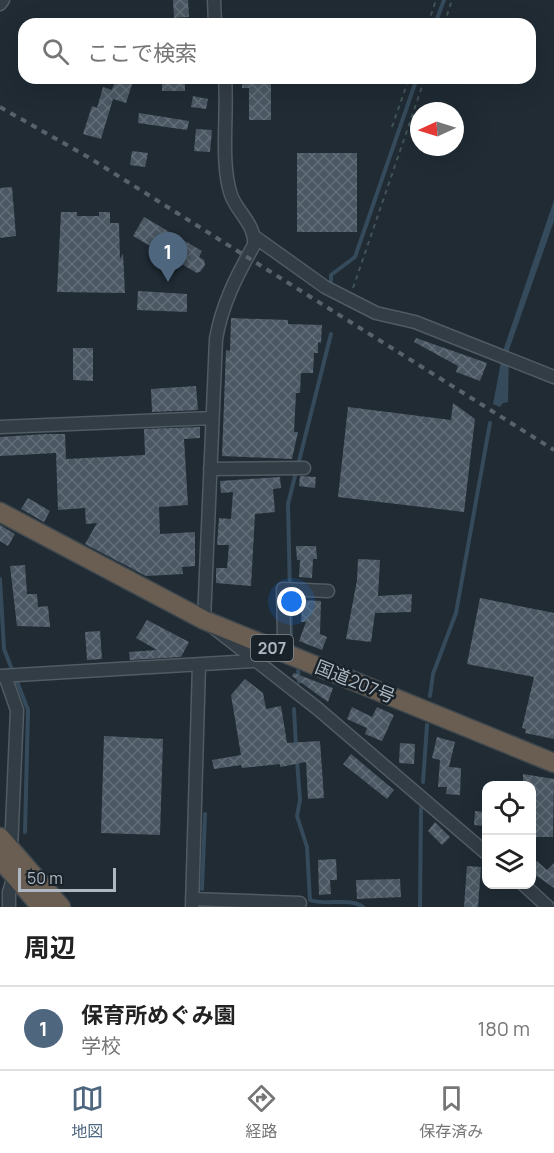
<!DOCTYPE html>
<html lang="ja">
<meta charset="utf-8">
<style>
:root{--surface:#fff;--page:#f6f6f6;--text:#222;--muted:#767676;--line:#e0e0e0;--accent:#4e677f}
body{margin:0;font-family:Manrope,"Noto Sans JP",sans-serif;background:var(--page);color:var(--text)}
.controls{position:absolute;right:18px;bottom:18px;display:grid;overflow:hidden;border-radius:12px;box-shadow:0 6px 24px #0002}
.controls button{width:54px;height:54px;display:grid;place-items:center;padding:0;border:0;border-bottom:2px solid var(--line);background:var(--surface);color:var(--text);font:30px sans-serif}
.compass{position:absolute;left:410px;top:102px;width:54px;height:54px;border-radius:50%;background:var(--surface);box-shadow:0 6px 24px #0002;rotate:266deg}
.scale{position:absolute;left:18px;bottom:15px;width:98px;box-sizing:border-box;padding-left:6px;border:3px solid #adb8c2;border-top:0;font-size:16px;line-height:21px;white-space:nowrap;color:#adb8c2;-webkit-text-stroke:4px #192229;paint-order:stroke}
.you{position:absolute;left:292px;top:602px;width:21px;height:21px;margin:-15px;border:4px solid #fff;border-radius:50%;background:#1a73e8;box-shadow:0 0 0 9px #1a73e833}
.badge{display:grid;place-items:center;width:39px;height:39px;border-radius:50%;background:var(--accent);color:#fff;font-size:20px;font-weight:700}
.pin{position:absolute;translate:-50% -50px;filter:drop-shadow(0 2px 3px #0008)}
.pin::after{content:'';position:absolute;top:32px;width:21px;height:18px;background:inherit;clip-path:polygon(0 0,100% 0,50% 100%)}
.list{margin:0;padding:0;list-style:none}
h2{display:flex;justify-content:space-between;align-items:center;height:78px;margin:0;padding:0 24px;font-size:26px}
h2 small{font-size:20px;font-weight:400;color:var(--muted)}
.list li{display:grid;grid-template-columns:39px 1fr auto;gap:18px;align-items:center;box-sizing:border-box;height:84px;padding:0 24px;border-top:2px solid var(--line)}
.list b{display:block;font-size:22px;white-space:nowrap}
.list p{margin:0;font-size:20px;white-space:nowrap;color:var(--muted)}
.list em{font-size:20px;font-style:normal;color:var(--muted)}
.icon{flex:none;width:33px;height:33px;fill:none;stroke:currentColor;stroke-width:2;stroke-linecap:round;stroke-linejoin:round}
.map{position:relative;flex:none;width:554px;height:907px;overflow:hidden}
.search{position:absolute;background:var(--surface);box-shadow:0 6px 24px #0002;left:18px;right:18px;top:18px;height:66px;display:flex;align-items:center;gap:15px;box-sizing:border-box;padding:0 21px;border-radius:18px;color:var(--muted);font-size:22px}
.sheet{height:162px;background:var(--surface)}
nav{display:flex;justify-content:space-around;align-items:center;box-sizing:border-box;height:84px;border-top:2px solid var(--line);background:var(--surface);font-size:16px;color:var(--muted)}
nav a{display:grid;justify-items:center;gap:3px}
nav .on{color:var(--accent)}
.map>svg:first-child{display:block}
</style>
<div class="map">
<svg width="554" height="907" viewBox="0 0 554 907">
<defs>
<pattern id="building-cross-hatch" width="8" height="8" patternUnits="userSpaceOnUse" patternTransform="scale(1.5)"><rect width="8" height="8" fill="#4b5863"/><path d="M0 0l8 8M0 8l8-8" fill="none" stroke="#626e78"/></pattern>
</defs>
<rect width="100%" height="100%" fill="#202b34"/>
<path fill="#354a5a" d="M554,200V221L509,350L508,402L503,403L500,407L493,404L503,351Z"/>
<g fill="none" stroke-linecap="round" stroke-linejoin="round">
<path stroke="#354a5a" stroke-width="4" d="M435,24L444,0
M331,281V275L355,257L417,78
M298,465L331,334
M0,579L4,649L13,672
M291,638L288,504L296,472
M298,671L299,682
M16,679L28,710L25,832
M430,696L433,674L456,613L490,423
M294,709L296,746
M297,760L300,800L297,816L307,847L310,900C326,906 349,897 363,907
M423,782L427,725
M202,889L205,814
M420,907L421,808"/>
</g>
<path fill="url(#building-cross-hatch)" d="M173,0H188L189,17L174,18Z
M116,78H134L126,103L113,99L101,139L83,134L92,106L97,108L103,87L112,90Z
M162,78H185V91H162Z
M242,78H271V120H249V88H242Z
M193,96L208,99L206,109L191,107Z
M139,113L189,121L187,130L138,123Z
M196,129L212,130L210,152L194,151Z
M132,151L148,153L145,167L130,165Z
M297,153H357V232H297Z
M12,187L16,236L0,238V188Z
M61,212H77V216H99V212H110V223H119L120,259L123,254L125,293L57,292Z
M144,217L202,251L199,257L204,260L205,265L201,271L197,273L133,236Z
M138,291L187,294V312L137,310Z
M231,318L288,320V324L322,325L321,343L318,342V353H314L313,373H301L300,393H296L294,432H298L292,459L222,456L226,350L230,351Z
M416,338L487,363L480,381L456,372L458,366L414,342Z
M73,348H93V381L73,380Z
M196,386L198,410L152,412L151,389Z
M453,403L475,419L464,512L338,497L348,407L451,420Z
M200,427V438L184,439L188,505L159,507L160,534L195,532V566L182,567L183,574L146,576L85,544L97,523L86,524L85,508L58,510L56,453L0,456V437L46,434H65L66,459L145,455L144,429Z
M300,476L316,477L315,488L299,486Z
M280,477L281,488L273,489L275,512L255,514L251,586L216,583V568H227L229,545H217L219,518L231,519L233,492L221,493L220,481Z
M28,498L50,511L44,522L21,509Z
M0,525L15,534L8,546L0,541Z
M296,546H316L317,559H313L312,578L299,577L300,560H297Z
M358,559L380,560L378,596L412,594L411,612L375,613L371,642L346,639L357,580Z
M25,565L27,594H37L38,607L48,606L50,627L17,626L10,566Z
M480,598L554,613V739L525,733L526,729L522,728L534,677L467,664Z
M302,600L321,601L320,634L327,637L322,650L299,641L306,622H301Z
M147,620L189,642L181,657L130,660L129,652L157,650L136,638Z
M100,631L102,659L87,660L85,632Z
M294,673L333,688L328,702L292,676Z
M245,679L263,693L266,709L281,706L287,743L320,741L324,798L308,799L306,762L280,767V764L242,768L241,765L214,769L212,760L241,755L231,695Z
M352,707L372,717L377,707L394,715L382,741L365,734L367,728L347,719Z
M104,736L163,739L160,835L101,833Z
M437,737L455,742L449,767L461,768L460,795L446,794L447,787H438L440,760L432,758Z
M400,743L415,744L414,764L399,763Z
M351,754L394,790L387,799L343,764Z
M523,774L554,779L553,837H536V831H532L531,786H523Z
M475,811L486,812V826L474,825Z
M435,822L450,837L442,845L428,831Z
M336,859L337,880H330L331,894L319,895L318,860Z
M537,861L547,870L554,863V888L537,876L531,881V867Z
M467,866L481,867L478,907H464Z
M400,879L401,897L357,899L356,880Z"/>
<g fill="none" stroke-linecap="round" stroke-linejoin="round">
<defs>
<path id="minor" d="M214,0L215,24
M0,4L3,0
M225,78C228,114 220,162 231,195C237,212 256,225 254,245C237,275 222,304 216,339L204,620L318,709L486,853
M255,237L325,287L376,313L415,322L554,377
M0,427L212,418
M210,469L304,468
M280,651L284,637L283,589L328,591
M0,676L253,661
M5,676L17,710L11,850
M523,884L548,907
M192,899L300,903
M9,907V892L14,876
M192,907L199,665"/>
<path id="highway" d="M0,512L204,620L554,763
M0,837L61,907
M0,859L41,907"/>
</defs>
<use href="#minor" stroke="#515b63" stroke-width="15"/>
<use href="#highway" stroke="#3e484f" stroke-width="21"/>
<path stroke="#415454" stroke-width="2" stroke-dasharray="4.5 4.5" stroke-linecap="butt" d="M428,24L436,0
M444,24L452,0
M392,127L409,78
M353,288L425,78"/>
<use href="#minor" stroke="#333d45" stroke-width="12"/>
<use href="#highway" stroke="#6a5d51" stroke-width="18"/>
<path stroke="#56626c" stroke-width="4" stroke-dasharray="6 6" stroke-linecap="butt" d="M0,107L88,157L554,450"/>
</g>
<g text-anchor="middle" stroke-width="5" stroke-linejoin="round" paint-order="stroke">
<rect fill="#192229" stroke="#818b94" stroke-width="1.5" x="251" y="635" width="42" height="26" rx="4.5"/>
<g font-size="16" font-weight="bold" fill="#adb8c2">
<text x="272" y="654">207</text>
</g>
<g font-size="18" fill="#adb8c2" stroke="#192229">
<text transform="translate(355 682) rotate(22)" y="6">国道207号</text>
</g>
</g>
</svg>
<div class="controls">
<button><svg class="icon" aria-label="locate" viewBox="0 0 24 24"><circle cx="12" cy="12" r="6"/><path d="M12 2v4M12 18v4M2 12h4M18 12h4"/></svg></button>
<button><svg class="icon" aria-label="layers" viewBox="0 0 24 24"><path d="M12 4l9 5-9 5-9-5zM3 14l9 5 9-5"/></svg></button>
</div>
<svg class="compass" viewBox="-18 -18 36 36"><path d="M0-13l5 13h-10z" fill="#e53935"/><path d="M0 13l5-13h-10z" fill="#767676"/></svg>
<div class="scale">50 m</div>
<div class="you"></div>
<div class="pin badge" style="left:168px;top:282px">1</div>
<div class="search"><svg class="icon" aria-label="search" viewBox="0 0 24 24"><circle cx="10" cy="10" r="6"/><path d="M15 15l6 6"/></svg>ここで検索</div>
</div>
<section class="sheet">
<h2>周辺<small></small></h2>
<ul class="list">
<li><span class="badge">1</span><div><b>保育所めぐみ園</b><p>学校</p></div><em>180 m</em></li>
</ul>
</section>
<nav>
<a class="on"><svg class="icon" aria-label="map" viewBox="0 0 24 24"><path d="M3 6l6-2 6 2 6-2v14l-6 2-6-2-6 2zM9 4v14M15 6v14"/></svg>地図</a>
<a><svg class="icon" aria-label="directions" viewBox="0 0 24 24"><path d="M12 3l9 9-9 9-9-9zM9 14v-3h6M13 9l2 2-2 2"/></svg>経路</a>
<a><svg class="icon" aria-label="saved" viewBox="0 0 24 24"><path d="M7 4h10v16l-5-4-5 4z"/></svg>保存済み</a>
</nav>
